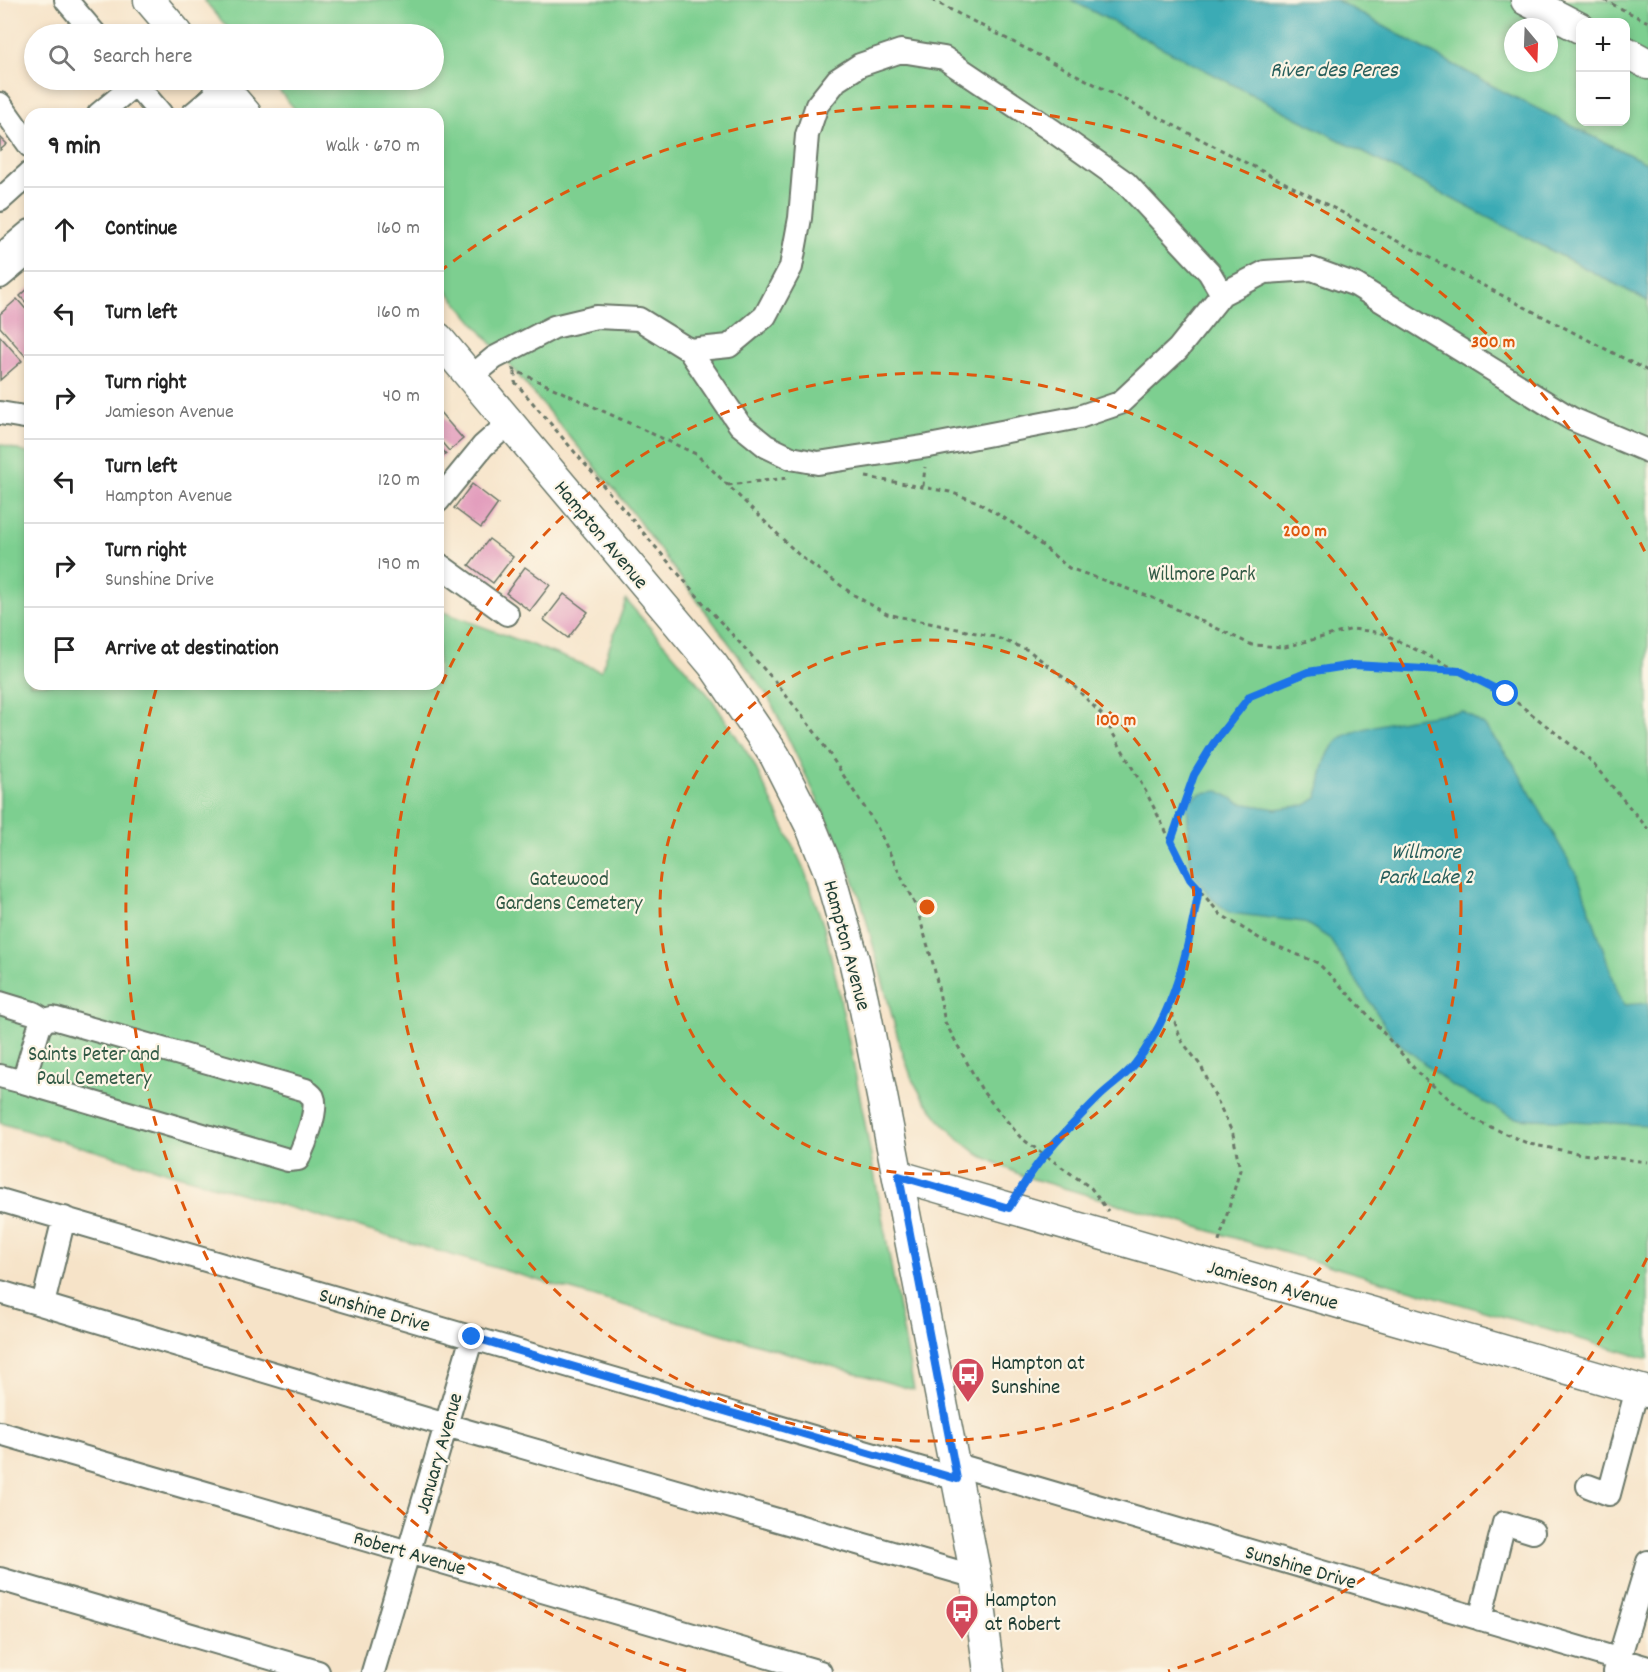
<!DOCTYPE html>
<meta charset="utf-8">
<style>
:root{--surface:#fff;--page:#f6f6f6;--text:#222;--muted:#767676;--line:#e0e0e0}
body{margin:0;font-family:Dekko,sans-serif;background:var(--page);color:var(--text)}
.controls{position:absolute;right:18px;top:18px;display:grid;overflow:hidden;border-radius:12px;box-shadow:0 3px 9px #0003}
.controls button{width:54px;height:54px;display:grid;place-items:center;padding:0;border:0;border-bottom:2px solid var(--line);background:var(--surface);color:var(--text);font:30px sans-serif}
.compass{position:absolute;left:1504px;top:18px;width:54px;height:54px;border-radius:50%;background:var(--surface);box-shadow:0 3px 9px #0003;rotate:161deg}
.stop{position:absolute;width:18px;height:18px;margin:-14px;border:4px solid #1a73e8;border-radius:50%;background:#fff}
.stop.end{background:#1a73e8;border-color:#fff;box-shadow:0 2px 6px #0008}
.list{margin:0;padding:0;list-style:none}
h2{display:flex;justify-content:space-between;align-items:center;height:78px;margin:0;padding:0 24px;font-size:26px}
h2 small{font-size:20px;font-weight:400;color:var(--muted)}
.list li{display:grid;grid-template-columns:39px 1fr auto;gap:18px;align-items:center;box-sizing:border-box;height:84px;padding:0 24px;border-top:2px solid var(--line)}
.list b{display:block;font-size:22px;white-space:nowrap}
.list p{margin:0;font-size:20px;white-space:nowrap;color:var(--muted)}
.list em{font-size:20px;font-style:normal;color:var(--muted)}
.icon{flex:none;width:33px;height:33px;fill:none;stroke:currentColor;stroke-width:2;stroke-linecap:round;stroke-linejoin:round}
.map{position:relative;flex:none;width:1648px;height:1672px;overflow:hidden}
.search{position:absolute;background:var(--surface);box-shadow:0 3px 9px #0003;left:24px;top:24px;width:420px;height:66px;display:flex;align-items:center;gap:15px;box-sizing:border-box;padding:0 21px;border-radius:33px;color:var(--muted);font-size:22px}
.panel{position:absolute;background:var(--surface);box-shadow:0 3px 9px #0003;left:24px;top:108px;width:420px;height:582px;border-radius:18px}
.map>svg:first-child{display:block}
</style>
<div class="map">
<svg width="1648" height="1672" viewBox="0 0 1648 1672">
<rect width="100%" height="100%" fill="#fcf5e5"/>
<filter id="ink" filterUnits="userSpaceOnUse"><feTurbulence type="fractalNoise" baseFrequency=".0167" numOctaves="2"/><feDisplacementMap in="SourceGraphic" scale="12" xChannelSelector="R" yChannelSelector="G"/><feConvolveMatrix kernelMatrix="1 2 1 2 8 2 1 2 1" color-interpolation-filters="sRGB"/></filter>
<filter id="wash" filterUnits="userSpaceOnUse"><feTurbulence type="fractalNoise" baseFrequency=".008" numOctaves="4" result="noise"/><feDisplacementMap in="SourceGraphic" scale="24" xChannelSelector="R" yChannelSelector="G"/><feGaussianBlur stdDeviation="1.35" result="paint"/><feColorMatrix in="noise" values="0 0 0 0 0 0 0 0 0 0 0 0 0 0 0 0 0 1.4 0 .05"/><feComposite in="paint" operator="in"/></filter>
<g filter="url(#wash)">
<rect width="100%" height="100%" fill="#f6e3c8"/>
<path fill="#7dcf90" stroke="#4e8662" stroke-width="1.5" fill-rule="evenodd" d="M204,0H1071L1648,301V1359L1023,1176L978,1154L959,1139L940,1120L923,1098L912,1079L899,1042L861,900L844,855L768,696L623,500L438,280V114H299L270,80H434V34H233Z
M1336,0H1648V164L1498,89ZM1580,22H1626V122H1580ZM1513,27H1549V63H1513Z
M0,444L30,454V684H438V610L601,671L626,600L711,698L752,760L804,869L824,927L836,978L861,1102L914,1390L0,1123Z"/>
<path fill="#3aabb5" stroke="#2c7474" stroke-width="1.5" d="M1071,0H1336L1498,89L1648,164V301Z
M1462,711L1484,725L1513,763L1579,879L1618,992L1624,1005L1648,1003V1125L1515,1118L1451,1085L1393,1038L1329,938L1304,922L1230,913L1212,899L1191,870L1187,802L1201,793L1219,791L1240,803L1276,809L1306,805L1318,797C1321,777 1323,757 1337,741C1352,725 1437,715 1462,711Z"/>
<g id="blocks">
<path fill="#e093b8" d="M0,137L7,144L0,150Z
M30,287V307L20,296Z
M17,299L30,314V355L27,358L0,327V314Z
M0,336L22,361L0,380Z
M438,410L463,439L449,451L438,438Z
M438,445L446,454L438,461Z
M472,484L498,504L481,528L454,508Z
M489,539L513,557L493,583L469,565Z
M525,567L550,585L530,611L506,593Z
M564,594L588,612L568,638L544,620Z"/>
</g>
</g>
<g filter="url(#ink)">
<use href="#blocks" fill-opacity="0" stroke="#6a7768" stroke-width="1.5"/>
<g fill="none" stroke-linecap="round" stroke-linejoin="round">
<defs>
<path id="minor" d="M66,0L95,34
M132,80L161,114
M0,104L30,146
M99,114L140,80
M193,114L224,88
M0,200L30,173
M0,256L30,231
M0,277L30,252
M689,350L729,346L765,316L791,267L800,218L807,135L817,105L837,80L860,65L901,51L944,58L1053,131L1126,183L1209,272L1222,294L1265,272L1312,269L1356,285L1572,419L1648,451
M471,377L494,358L554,327L596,317L639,319L689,350L740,425L766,446L791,458L818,463L929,446L1079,417L1120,403L1178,349L1222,294
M0,413L30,418
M438,501L483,446L509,423
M438,564L507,614
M0,1003L33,1013L45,1020
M0,1076L23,1082L288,1160L298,1159C304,1146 319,1110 313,1097C311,1094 308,1093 306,1090L53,1018L45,1020L39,1028L23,1082
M0,1200L957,1479
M0,1292L446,1425L976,1577
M43,1304L64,1218
M0,1433L820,1672
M954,1464L1648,1668
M1588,1486L1609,1494L1637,1389
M0,1579L318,1672
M1480,1619L1504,1523L1533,1532
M373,1672L472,1337
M1615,1672L1648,1562"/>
<path id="major" d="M149,0L178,34
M1526,0L1580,28
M1626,52L1648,64
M217,80L246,114
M438,338L713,665L775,756L811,827L828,869L854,960L863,999L976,1577L989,1672
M899,1176L1648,1392"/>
</defs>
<use href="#minor" stroke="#6a7768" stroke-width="26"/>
<use href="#major" stroke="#6a7768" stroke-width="33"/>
<path stroke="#6a7768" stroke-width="3" stroke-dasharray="4.5 4.5" stroke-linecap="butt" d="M932,0L1648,371
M1604,0L1648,22
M512,369L696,454L800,556L854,595L887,614L995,637L1028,650L1072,684L1103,716L1146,792L1190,879L1220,914L1262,940L1318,963L1361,1007L1420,1075L1475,1120L1529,1144L1582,1154L1648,1162
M515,372V382L705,605L774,680L817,735L876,825L917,909L934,967L945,1022L983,1092L1021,1138L1091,1188L1108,1211
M866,477L950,492L978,502L1022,529L1069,568L1153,598L1252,645L1285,647L1353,629L1382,633L1506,694L1589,759L1648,829
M728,485L787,478
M923,486L925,467
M1171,840L1194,775L1213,744L1250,696L1308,672L1353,665L1458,671
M1169,1005L1181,1040L1201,1066L1233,1134L1240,1170L1218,1245
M1022,1187C1043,1155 1070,1127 1097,1099C1108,1087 1124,1078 1134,1065C1175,1016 1188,950 1199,889"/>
<use href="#minor" stroke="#fff" stroke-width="22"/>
<use href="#major" stroke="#fff" stroke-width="30"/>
</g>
</g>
<g fill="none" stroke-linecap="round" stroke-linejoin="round" filter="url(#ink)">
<path stroke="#1a73e8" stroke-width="8" d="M472,1337L957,1479L899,1176L1009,1208C1020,1190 1031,1171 1045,1155C1061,1136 1080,1116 1098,1098C1110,1086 1125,1077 1135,1064C1174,1014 1188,951 1199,889L1190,879L1171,841L1194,775L1213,744L1250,696L1308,672L1353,665L1460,671L1506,694"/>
</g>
<g fill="none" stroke="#de580e" stroke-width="3" stroke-dasharray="10 8">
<circle cx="927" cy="907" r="267"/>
<circle cx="927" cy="907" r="534"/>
<path d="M1647 1258A801 801 0 0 1 1168 1671M686 1671A801 801 0 0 1 157 686M439 272A801 801 0 0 1 1647 556"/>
</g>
<defs>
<symbol id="bus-pin" viewBox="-11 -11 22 30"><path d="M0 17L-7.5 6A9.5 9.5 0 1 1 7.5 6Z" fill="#d1495b" stroke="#fcf5e5"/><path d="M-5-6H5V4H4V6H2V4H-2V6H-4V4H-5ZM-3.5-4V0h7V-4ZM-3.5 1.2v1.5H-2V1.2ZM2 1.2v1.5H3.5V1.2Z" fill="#fff"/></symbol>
</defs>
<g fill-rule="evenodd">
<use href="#bus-pin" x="949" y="1355" width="38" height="52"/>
<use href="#bus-pin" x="943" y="1592" width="38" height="52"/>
</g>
<g text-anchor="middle" stroke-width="4.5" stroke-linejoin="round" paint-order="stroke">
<g font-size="21" fill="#1f3d34" stroke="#fcf5e5">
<text transform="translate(602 534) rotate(50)" y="7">Hampton Avenue</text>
<text transform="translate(848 945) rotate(75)" y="7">Hampton Avenue</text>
<text transform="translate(1273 1284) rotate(16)" y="7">Jamieson Avenue</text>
<text transform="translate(375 1309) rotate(16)" y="7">Sunshine Drive</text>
<text transform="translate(438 1453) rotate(-74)" y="7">January Avenue</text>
<text transform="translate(410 1552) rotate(16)" y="7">Robert Avenue</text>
<text transform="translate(1301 1566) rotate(16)" y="7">Sunshine Drive</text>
</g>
<g font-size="21" fill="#325a46" stroke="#fcf5e5">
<text x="1202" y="580">Willmore Park</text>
<text x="569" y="885">Gatewood<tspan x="569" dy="24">Gardens Cemetery</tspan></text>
<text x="94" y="1060">Saints Peter and<tspan x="94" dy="24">Paul Cemetery</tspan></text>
</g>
<g font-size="21" fill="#1f3d34" stroke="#fcf5e5" text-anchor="start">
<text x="991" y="1369">Hampton at<tspan x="991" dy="24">Sunshine</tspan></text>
<text x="985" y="1606">Hampton<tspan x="985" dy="24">at Robert</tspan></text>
</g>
<g font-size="22" font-style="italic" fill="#275e5b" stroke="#fcf5e5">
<text x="1334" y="76">River des Peres</text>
<text x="1426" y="858">Willmore<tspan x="1426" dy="25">Park Lake 2</tspan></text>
</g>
</g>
<circle cx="927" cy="907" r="9" fill="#de580e" stroke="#fcf5e5" stroke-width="3"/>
<g font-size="18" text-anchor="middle" font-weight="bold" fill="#de580e" stroke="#fcf5e5" stroke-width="4.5" stroke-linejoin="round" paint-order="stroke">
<text x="1493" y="347">300 m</text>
<text x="1305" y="536">200 m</text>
<text x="1116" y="725">100 m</text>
</g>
</svg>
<div class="controls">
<button>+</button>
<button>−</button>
</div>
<svg class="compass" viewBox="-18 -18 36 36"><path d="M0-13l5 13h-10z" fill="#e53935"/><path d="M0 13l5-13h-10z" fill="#767676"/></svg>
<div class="stop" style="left:1506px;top:694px"></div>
<div class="stop end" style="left:472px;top:1337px"></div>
<div class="search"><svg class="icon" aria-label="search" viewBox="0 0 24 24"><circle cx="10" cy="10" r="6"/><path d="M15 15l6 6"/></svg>Search here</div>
<section class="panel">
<h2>9 min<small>Walk · 670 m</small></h2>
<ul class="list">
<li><svg class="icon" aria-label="ahead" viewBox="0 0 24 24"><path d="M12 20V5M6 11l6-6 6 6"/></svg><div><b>Continue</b></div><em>160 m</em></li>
<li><svg class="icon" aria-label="left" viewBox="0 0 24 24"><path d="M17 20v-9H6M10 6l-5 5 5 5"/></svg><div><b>Turn left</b></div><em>160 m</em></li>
<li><svg class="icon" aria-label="right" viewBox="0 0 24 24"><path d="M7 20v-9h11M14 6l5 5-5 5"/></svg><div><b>Turn right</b><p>Jamieson Avenue</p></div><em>40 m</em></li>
<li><svg class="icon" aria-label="left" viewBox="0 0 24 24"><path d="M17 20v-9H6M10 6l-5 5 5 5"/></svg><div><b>Turn left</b><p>Hampton Avenue</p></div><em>120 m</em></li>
<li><svg class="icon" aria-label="right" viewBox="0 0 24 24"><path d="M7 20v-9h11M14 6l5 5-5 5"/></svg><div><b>Turn right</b><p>Sunshine Drive</p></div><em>190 m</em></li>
<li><svg class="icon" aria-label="arrive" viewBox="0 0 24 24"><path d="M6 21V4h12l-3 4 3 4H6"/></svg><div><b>Arrive at destination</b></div></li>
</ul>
</section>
</div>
